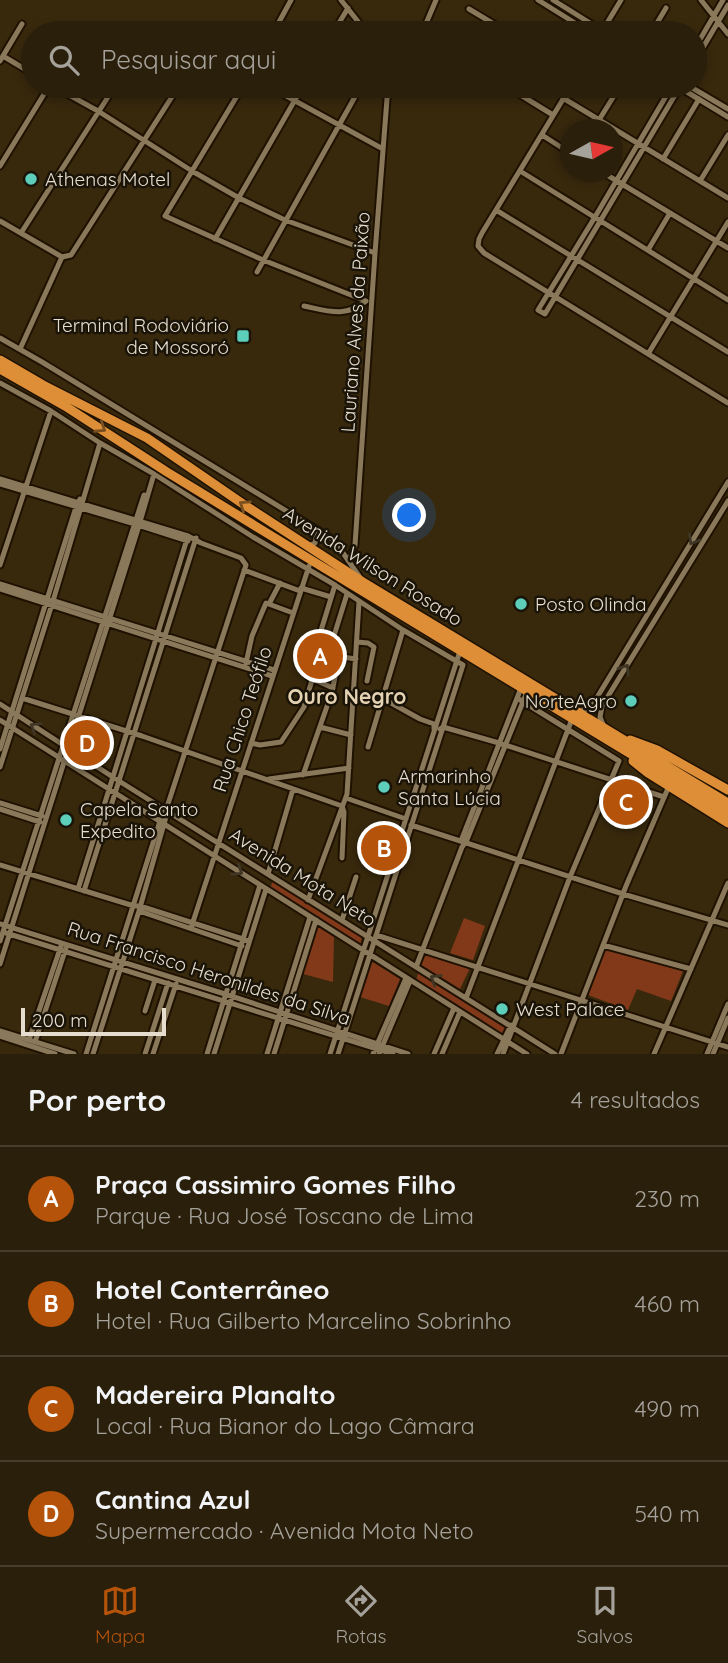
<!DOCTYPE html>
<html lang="pt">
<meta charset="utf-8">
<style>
:root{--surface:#2a1f0a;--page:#362c18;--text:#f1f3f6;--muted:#a5a29c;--line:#463d2b;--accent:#b45309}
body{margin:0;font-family:Quicksand,sans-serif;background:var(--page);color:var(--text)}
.compass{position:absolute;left:560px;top:119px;width:63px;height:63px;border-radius:50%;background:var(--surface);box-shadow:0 4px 10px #0003;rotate:82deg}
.scale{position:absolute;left:21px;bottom:18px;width:145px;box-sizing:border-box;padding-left:7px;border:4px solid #e7ddce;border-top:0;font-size:19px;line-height:24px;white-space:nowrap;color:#e7ddce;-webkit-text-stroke:5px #191308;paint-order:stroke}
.you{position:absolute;left:410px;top:516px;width:24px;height:24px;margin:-18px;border:5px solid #fff;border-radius:50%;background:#1a73e8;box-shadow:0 0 0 10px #1a73e833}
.badge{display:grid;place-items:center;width:46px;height:46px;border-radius:50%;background:var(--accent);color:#fff;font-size:23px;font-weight:700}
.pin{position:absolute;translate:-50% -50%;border:4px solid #fff;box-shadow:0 2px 7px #0006}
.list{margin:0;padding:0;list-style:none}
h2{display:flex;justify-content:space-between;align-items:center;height:91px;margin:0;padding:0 28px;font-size:30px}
h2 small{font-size:23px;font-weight:400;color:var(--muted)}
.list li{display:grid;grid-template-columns:46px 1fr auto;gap:21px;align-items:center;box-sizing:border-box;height:105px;padding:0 28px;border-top:2px solid var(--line)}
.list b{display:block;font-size:26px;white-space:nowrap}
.list p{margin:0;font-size:23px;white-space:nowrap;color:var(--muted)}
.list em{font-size:23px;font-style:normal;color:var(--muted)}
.icon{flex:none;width:38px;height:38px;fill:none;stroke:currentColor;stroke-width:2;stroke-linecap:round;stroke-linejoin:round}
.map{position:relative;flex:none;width:728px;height:1054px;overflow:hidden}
.search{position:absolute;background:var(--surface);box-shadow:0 4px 10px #0003;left:21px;right:21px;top:21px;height:77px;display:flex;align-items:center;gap:18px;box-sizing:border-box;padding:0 24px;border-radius:38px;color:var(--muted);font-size:26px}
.sheet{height:511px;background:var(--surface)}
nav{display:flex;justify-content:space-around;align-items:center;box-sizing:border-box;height:98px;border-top:2px solid var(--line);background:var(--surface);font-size:19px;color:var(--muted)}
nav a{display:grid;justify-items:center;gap:4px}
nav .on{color:var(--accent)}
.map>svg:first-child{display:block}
</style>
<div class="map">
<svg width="728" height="1054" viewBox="0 0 728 1054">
<rect width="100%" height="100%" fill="#38290d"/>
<path fill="#82391a" d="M273,881L362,937L360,945L270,888Z
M464,918L485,926L473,960L450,953Z
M317,926L334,937L333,982L303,974Z
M605,950L683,971L671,1001L637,989L628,1010L588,995Z
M426,954L470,968L460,989L421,965Z
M371,961L400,979L389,1006L360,997Z
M418,973L425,976L506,1026L507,1030L505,1034H501L416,981Z"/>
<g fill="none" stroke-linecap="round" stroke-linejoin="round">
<defs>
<path id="minor" d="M341,0L367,33
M538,0L591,33
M553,0L606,33
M701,0L728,34
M469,9L509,33
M273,33L291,0
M333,33L348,8
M422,33L436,0
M601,33L621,0
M651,33L666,8
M695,48L723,0
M3,56L33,74
M0,61L22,24
M695,61L728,5
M53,86L98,111L192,171L239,198L285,220L375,253
M243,86L165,216L263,260L366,301C346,318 328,311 304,306
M268,86L383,149
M506,86L553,115
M571,86L482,233L479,239L478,246L484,253L728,403
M672,86L595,217L538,310L545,314L678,90
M689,86L728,109
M682,89L728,117
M563,98L728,198
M599,120L620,86
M542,135L570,153
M663,159L699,99
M0,166L49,86
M520,171L728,300
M602,172L728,248
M700,181L728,135
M496,210L728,352
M0,221L62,257
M21,233L115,86
M215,239L303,86
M648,250L670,213
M62,257L71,255L175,92
M257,272L361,86
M0,338L42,362L334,540L359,576
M20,349L62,257
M648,354L728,222
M0,383L51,411L100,443L154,474L253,537L335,585L403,630L463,665L338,1054
M0,479L188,536L201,543L241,558L246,565L168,804L160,821L86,1054
M0,484L135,524L188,541
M309,546L315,543L317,534L316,529
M349,560L355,545L375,253L388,86
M0,565L51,411
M244,570L300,591
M0,584L274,670
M335,585L308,673V677L312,680H317L328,655L347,594
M301,588L331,597
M0,589L272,676
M269,604L280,583
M357,642L368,643L374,647L367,681
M328,655L356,659
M246,663L252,636L266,603L293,613
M315,680L333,688
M22,698L142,736L342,806
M382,698L420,719L434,724V729
M0,704L119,781L555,1054
M579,711L588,709L593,704L728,482
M0,720L527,1054
M320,727L351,735
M604,727L600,717L602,706L728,501
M440,729L443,727L499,743L664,797
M251,743L260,745L281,742L304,707L312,680
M368,747L403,630
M0,749L76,507L80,499
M0,767L53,601L100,443
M303,775L332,692L339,657
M269,779L349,768
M346,798L406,819
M0,803L42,816
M0,809L40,822
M411,825L623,894L728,925
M461,841L521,688
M342,858L344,812L342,806
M0,865L134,906H140L249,941
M268,874L293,789
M78,889L188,536
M84,891L196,538
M308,900L347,794L359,602
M139,911L242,946
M342,920L356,877
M0,924L225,994L408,1054
M191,928L309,566
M6,933L393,1054
M376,935L728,1047
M0,941L144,495
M603,945L691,969
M0,964L137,532L154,474
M416,967L462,847L466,842L527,692
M466,998L572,719
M145,1011L155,980
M0,1031L74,1054
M0,1036L55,1054
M29,1040L61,946
M35,1042L66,948
M93,1054L139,911L168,810
M145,1054L168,983
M153,1054L176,984
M207,1054L260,885
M214,1054L266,889
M267,1054L310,917
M274,1054L316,920
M330,1054L460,651
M373,1054L406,978
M379,1054L410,981
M434,1054L454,1008
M442,1054L460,1012
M497,1054L511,1025
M503,1054L570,877L619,761L517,698
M561,1054L626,886L669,786
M654,1054L728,883
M707,1054L728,1004
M713,1054L728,1018"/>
<path id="trunk" d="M0,360L43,385L147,438L243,504L363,582L728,803
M0,369L65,406L167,472L311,560L728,813
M630,740L657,750L728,790
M633,761L648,773L728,823"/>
</defs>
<use href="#minor" stroke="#1f1100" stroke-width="9"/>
<use href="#trunk" stroke="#1f1100" stroke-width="12"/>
<use href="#minor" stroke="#89785a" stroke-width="5"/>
<use href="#trunk" stroke="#dd8e37" stroke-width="9"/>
</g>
<defs><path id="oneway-chevron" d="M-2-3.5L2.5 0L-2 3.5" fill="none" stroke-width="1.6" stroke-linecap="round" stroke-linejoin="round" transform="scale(1.75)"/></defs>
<g stroke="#7b5020">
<use href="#oneway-chevron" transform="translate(101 428) rotate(33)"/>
<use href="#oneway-chevron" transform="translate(244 505) rotate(-146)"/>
</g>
<g stroke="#403625">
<use href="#oneway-chevron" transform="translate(693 540) rotate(121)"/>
<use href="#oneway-chevron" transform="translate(625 669) rotate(-57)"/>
<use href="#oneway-chevron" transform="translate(35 727) rotate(-148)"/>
<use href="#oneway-chevron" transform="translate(238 871) rotate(33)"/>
<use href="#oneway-chevron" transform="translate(435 979) rotate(-148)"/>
</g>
<g fill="#5cceba" stroke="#191308" stroke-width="2.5">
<circle cx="31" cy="179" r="7"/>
<rect x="236" y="329" width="14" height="14" rx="3.5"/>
<circle cx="521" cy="604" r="7"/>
<circle cx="631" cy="701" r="7"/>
<circle cx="384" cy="787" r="7"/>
<circle cx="66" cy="820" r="7"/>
<circle cx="502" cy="1009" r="7"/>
</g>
<g text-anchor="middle" stroke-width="5" stroke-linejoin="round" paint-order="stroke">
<g font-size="19" fill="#e7ddce" stroke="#191308" text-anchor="start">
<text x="45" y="186">Athenas Motel</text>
<text x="229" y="332" text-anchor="end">Terminal Rodoviário<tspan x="229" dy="22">de Mossoró</tspan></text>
<text x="535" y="611">Posto Olinda</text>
<text x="617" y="708" text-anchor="end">NorteAgro</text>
<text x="398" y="783">Armarinho<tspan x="398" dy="22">Santa Lúcia</tspan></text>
<text x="80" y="816">Capela Santo<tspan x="80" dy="22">Expedito</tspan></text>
<text x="516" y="1016">West Palace</text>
</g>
<g font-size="19" fill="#e7ddce" stroke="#191308">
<text transform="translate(355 322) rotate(-86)" y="7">Lauriano Alves da Paixão</text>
<text transform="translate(373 566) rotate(32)" y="7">Avenida Wilson Rosado</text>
<text transform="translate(242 719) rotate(-72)" y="7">Rua Chico Teófilo</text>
<text transform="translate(303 877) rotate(32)" y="7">Avenida Mota Neto</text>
<text transform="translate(209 973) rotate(18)" y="7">Rua Francisco Heronildes da Silva</text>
</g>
<g font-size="21" font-weight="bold" fill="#e4d2b2" stroke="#191308">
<text x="347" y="704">Ouro Negro</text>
</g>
</g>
</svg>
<svg class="compass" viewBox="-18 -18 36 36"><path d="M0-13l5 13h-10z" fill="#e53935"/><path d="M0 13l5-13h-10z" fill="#a5a29c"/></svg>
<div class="scale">200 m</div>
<div class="you"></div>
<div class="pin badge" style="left:320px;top:656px">A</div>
<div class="pin badge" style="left:384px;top:848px">B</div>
<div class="pin badge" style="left:626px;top:802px">C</div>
<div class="pin badge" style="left:87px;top:743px">D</div>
<div class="search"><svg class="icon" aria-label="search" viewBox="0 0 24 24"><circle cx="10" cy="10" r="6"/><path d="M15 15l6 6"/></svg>Pesquisar aqui</div>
</div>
<section class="sheet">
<h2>Por perto<small>4 resultados</small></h2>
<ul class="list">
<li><span class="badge">A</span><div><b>Praça Cassimiro Gomes Filho</b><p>Parque · Rua José Toscano de Lima</p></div><em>230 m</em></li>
<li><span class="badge">B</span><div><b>Hotel Conterrâneo</b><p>Hotel · Rua Gilberto Marcelino Sobrinho</p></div><em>460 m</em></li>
<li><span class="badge">C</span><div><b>Madereira Planalto</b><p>Local · Rua Bianor do Lago Câmara</p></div><em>490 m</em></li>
<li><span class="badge">D</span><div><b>Cantina Azul</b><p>Supermercado · Avenida Mota Neto</p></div><em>540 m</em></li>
</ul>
</section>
<nav>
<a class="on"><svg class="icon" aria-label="map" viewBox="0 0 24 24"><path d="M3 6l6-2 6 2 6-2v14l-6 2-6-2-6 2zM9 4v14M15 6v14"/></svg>Mapa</a>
<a><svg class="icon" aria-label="directions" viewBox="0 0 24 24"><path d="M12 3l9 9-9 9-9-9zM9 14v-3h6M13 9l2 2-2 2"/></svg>Rotas</a>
<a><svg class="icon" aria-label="saved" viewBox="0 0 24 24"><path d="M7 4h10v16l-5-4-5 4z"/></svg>Salvos</a>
</nav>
